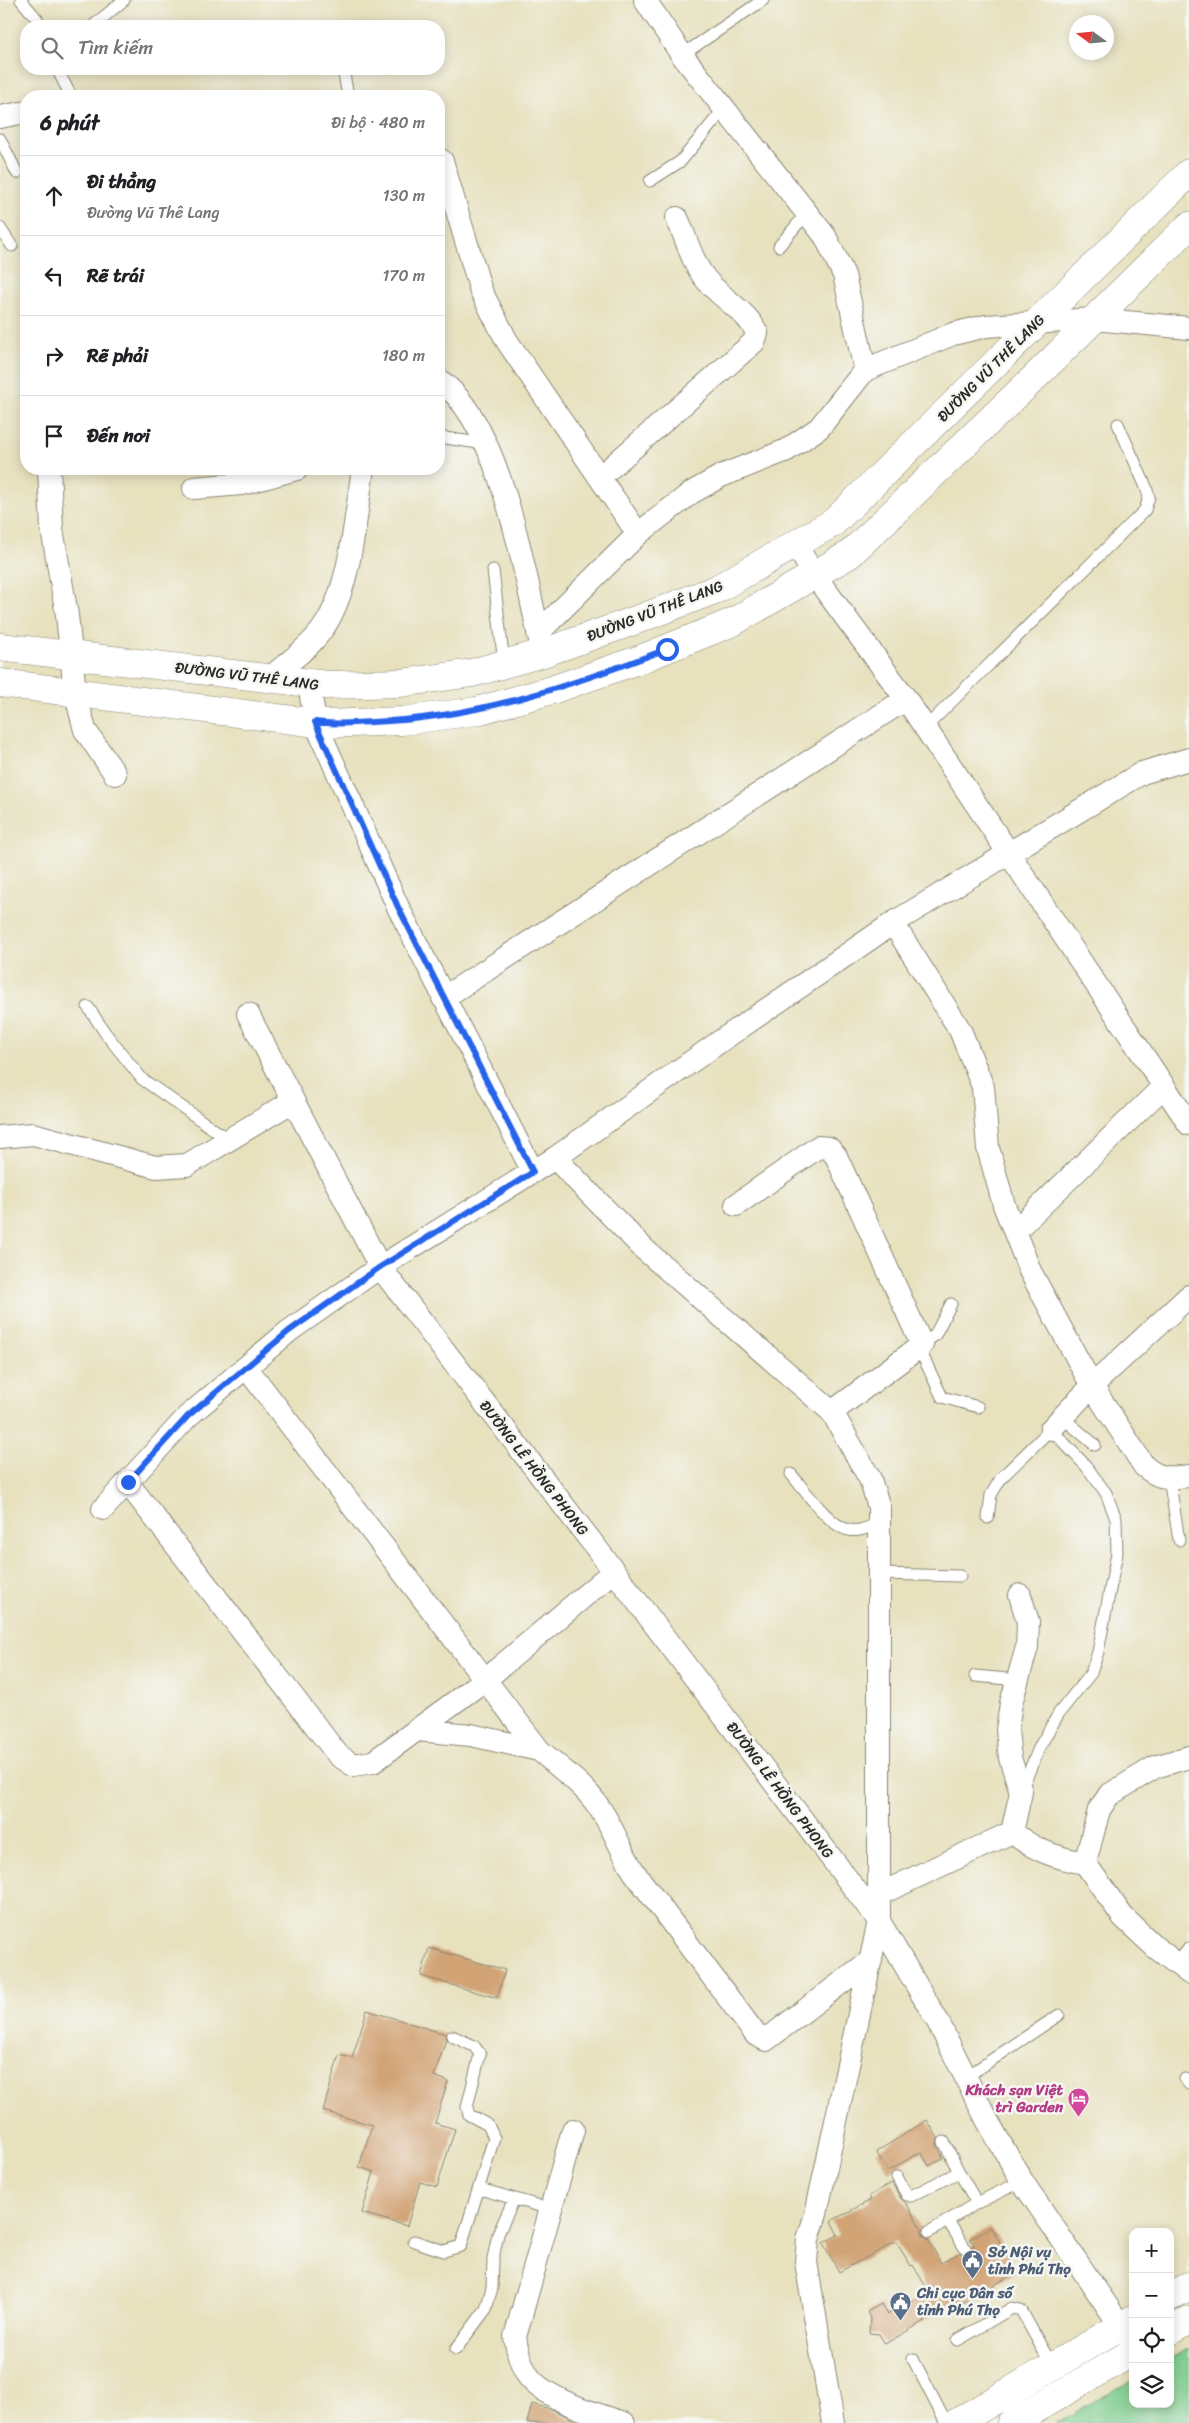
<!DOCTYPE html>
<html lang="vi">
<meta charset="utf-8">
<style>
:root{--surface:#fff;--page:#f2f2f2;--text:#202124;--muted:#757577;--line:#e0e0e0}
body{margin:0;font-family:Sriracha,sans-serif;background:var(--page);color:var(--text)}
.controls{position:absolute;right:15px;bottom:15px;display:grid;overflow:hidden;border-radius:10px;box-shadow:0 2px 12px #0003}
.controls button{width:45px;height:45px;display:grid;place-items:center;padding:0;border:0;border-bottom:1px solid var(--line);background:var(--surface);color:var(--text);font:25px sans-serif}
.compass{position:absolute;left:1069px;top:15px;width:45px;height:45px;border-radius:50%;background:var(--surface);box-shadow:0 2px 12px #0003;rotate:285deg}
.stop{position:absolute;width:15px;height:15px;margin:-11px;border:4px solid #2563eb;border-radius:50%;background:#fff}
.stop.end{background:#2563eb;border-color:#fff;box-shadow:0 1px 5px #0008}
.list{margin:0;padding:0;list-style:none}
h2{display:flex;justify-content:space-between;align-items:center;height:65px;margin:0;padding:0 20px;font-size:21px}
h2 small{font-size:16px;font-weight:400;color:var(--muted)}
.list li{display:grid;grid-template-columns:32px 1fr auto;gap:15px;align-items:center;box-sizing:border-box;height:80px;padding:0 20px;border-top:1px solid var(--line)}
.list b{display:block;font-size:19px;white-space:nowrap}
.list p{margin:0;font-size:16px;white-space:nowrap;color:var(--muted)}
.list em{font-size:16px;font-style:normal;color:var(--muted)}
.icon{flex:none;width:28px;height:28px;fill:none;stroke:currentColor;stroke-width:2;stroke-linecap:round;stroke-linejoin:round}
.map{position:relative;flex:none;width:1189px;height:2423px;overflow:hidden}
.search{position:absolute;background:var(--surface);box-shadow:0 2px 12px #0003;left:20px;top:20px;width:425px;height:55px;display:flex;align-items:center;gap:12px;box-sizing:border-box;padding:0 18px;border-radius:20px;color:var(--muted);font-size:19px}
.panel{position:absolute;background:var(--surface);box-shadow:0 2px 12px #0003;left:20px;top:90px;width:425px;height:385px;border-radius:20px}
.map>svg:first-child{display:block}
</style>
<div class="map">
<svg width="1189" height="2423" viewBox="0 0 1189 2423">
<rect width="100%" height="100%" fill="#f6f6f2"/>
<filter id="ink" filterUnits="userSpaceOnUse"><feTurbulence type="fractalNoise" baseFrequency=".02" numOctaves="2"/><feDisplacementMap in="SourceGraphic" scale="10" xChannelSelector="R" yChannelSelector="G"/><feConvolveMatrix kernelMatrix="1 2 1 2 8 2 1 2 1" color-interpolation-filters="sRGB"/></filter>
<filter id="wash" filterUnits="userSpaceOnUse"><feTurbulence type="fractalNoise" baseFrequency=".0096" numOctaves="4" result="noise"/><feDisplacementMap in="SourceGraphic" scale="20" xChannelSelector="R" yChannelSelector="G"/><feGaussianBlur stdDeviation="1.12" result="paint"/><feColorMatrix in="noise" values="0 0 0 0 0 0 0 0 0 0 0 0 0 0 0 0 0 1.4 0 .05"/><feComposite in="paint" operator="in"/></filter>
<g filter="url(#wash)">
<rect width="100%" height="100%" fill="#e7e1be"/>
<path fill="#7bcc8c" stroke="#537c5c" d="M1189,2349V2423H1056L1133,2380V2404H1170V2359Z"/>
<g id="blocks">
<path fill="#d1a375" d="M429,1948L505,1970L497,1998L421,1976Z
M367,2010L445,2034L446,2040L434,2076L448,2081L435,2123L455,2129L437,2187L420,2182L407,2226L362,2213L374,2172L359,2167L372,2125L323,2111L339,2055L352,2058Z
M927,2120L938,2138L937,2145L943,2158L929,2166L921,2152L888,2171L876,2152Z
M892,2183L901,2199L906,2203L922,2230V2235L928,2239L941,2263L959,2253L965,2255L969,2254L974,2244L970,2239L991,2227L1017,2272L942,2315L940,2312L885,2344L879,2334L869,2333L870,2318L867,2312L881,2304L887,2315L929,2292L913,2265L911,2266L896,2242L839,2272L823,2243L838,2235L831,2221L871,2200L869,2196Z
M532,2404L550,2409L582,2423H527Z"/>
</g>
</g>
<g filter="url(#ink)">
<use href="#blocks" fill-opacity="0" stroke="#898674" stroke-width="1"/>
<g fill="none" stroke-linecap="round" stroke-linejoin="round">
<defs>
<path id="service" d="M21,0L37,19L40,26
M93,26L124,0
M682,55L763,0
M57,69L71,96
M343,69L348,96
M0,139L17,173
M650,181L681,161L724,109
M0,228L12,246
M779,246L807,213
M439,437L485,444
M493,570L504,664
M925,728L1145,510L1149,497L1146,487L1118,424
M88,1007L106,1034L142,1079L229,1140
M922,1345L935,1335L951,1304
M919,1348L942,1397L978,1407
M1062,1417L1095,1445
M791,1474C804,1489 830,1527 849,1530C860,1532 869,1527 879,1523
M1169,1478L1179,1540
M988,1518L991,1495L1001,1478L1051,1429L1086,1466L1106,1493L1116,1519L1117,1553L1098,1652L1091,1673L1059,1713L1040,1746L1022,1788
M879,1574L960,1576
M975,1676L1018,1680
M1177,1964L1189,1948
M966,2077L1059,2015
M1185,2079L1189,2084
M944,2142L959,2172
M897,2177L907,2195L911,2196L959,2172L977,2203
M480,2189L550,2209
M948,2221L965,2248
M929,2232L977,2203L1022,2181
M414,2241L444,2251L461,2246L494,2138L488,2125L469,2115L467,2107L480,2054L474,2046L452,2036
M958,2340L1012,2308L1021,2310L1052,2366
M456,2349L486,2309L492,2288L493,2259L498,2234L514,2199
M913,2359L946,2423"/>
<path id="minor" d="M645,0L682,55L825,236L844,275L865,370
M0,117L26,112
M439,159L442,161L481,291L507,341L638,534L691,493L721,476L787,450L819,428L865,370L953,334L986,326L1094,319L1189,328
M439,380C503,424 525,580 543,653
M49,469L52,529L67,615L75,692L85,730L115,774
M600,477L754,342L757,333C746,309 719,298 704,277C691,260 686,237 677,218
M194,488L242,484L297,469
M795,544L815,576L906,699L1189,1124
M538,633L638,534
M270,678C287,663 308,649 321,631C351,592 355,517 363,469
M309,683L315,722L398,907L533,1172
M893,923L1142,773L1189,759
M443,998L906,699
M248,1014L380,1267L614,1571L879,1921L937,2020L987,2120L1022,2181L1131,2341
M0,1137L33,1134L156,1167L187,1165L293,1101
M555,1158L645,1250L832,1412L870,1479L879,1507V1921L816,2214L808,2239L806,2262L833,2423
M736,1205L818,1147L829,1148L836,1156L922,1345L832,1412
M1015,1231L1164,1086
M246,1367L539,1750C554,1763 572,1776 586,1791C608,1814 618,1845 634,1872L756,2035L766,2040L871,1960
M1051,1429L1092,1386L1189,1296
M127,1482L338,1755L353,1765L373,1762L486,1679L614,1571
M103,1509L188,1416L289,1331L380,1267L555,1158L722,1040L893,923L960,1030L983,1087L988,1148L1004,1205L1030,1271L1092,1386L1144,1466C1160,1480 1169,1478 1189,1476
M417,1730L471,1735L539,1750
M1012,1832L1021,1792L1010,1758L1007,1730L1011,1703L1027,1647L1028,1622L1020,1595
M1085,1863L1099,1810L1109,1795L1155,1767L1189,1757
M880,1894L1012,1832C1035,1851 1057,1858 1085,1863L1123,1917L1155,1947L1189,1973
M573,2130L515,2337C517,2350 520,2363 527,2374C542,2399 597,2414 624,2423"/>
<path id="tertiary" d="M0,647L327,685L401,683L472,673L543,653L639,619L717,589L834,522L1189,173
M0,683L325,724L402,721L477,711L552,690L641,659L733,622L850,554L1034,378L1189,226"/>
<path id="primary" d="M1170,2297L1189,2286
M1170,2331L1189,2320
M956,2423L1133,2319
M1011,2423L1133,2352"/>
</defs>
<use href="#service" stroke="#898674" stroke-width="13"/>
<use href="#minor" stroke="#898674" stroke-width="24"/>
<use href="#tertiary" stroke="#898674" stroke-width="29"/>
<use href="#primary" stroke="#898674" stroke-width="29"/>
<use href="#service" stroke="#fff" stroke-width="11"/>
<use href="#minor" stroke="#fff" stroke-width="22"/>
<use href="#tertiary" stroke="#fff" stroke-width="28"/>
<use href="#primary" stroke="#fff" stroke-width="28"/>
</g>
</g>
<g fill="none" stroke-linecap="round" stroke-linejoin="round" filter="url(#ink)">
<path stroke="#2563eb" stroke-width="6" d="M128,1482L188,1416L289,1331L380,1267L533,1172L398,907L315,722C334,725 353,723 372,722C477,718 570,686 667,649"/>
</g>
<defs>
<symbol id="hotel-pin" viewBox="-11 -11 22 30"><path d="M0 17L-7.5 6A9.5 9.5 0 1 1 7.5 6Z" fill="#d1479c" stroke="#f6f6f2"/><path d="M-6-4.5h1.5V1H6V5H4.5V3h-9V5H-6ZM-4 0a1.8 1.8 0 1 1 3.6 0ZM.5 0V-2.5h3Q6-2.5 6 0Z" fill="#fff"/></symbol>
<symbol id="civic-pin" viewBox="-11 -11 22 30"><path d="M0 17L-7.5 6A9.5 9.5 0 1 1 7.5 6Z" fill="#5c6f8a" stroke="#f6f6f2"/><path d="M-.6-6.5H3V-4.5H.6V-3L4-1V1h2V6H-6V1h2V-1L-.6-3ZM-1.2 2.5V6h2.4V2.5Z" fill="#fff"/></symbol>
</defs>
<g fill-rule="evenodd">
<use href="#hotel-pin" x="1066" y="2086" width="25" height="34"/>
<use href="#civic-pin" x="960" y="2248" width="25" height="34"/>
<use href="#civic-pin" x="888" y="2290" width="25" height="34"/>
</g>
<g text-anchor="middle" stroke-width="5" stroke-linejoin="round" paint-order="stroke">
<g font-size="15" fill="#2b2b2b" stroke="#f6f6f2">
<text transform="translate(991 368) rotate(-45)" y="5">ĐƯỜNG VŨ THÊ LANG</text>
<text transform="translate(655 611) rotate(-21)" y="5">ĐƯỜNG VŨ THÊ LANG</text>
<text transform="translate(247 676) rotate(7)" y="5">ĐƯỜNG VŨ THÊ LANG</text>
<text transform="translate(534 1468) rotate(52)" y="5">ĐƯỜNG LÊ HỒNG PHONG</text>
<text transform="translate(780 1790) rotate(53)" y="5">ĐƯỜNG LÊ HỒNG PHONG</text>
</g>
<g font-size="15" font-weight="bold" fill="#b23c85" stroke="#f6f6f2" text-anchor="end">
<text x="1063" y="2095">Khách sạn Việt<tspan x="1063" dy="17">trì Garden</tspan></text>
</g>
<g font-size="15" font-weight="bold" fill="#4e5e75" stroke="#f6f6f2" text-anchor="start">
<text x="988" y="2257">Sở Nội vụ<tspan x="988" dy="17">tỉnh Phú Thọ</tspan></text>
<text x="917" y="2298">Chi cục Dân số<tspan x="917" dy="17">tỉnh Phú Thọ</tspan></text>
</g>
</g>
</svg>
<div class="controls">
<button>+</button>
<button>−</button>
<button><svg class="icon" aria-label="locate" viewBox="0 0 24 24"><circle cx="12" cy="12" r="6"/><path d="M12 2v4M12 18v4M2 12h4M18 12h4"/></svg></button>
<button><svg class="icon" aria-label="layers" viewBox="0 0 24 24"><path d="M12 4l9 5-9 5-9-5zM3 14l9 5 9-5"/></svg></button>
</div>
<svg class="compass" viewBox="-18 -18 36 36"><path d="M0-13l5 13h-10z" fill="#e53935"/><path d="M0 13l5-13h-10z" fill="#757577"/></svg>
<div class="stop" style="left:667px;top:649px"></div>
<div class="stop end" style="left:128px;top:1482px"></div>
<div class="search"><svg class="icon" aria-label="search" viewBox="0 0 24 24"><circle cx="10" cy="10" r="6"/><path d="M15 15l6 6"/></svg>Tìm kiếm</div>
<section class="panel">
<h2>6 phút<small>Đi bộ · 480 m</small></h2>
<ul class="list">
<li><svg class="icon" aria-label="ahead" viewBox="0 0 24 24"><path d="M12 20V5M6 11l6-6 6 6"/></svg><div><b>Đi thẳng</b><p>Đường Vũ Thê Lang</p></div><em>130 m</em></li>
<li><svg class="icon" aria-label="left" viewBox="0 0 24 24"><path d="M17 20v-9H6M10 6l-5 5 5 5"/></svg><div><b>Rẽ trái</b></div><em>170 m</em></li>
<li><svg class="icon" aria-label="right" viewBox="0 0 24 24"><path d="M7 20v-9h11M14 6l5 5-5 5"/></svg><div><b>Rẽ phải</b></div><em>180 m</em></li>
<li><svg class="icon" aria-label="arrive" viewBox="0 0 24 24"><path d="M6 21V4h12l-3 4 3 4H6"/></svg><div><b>Đến nơi</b></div></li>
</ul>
</section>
</div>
